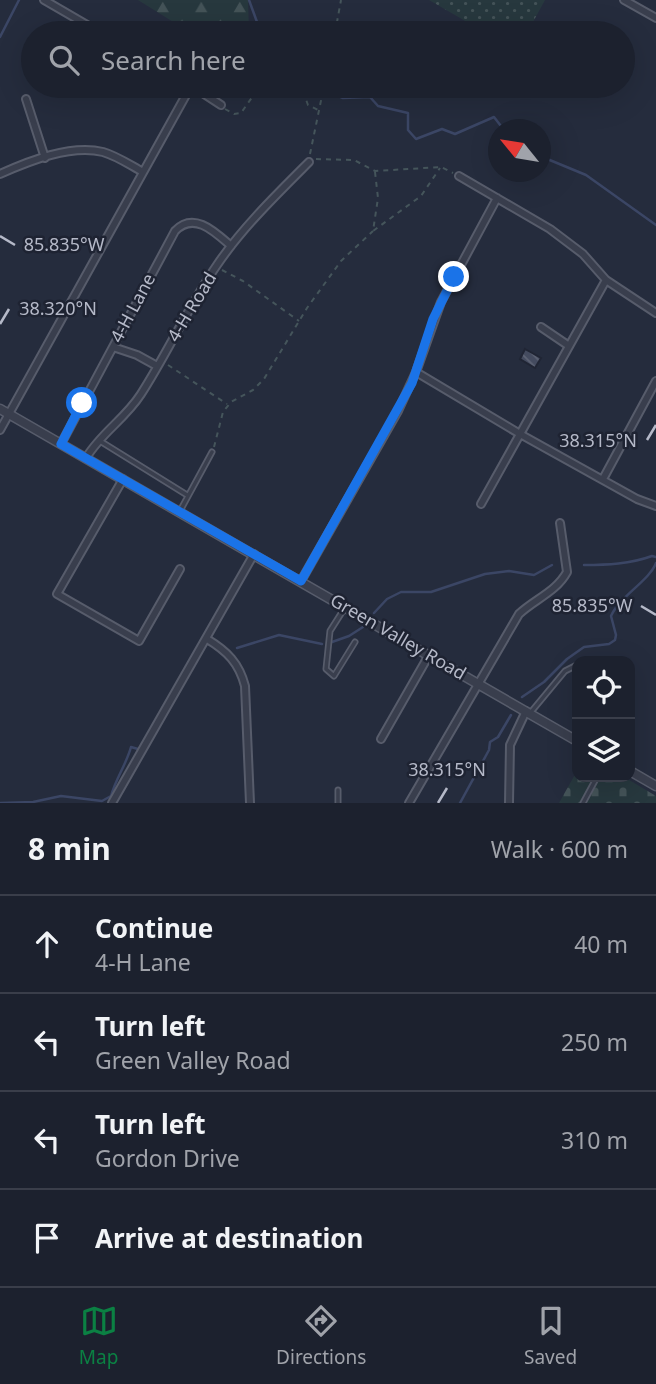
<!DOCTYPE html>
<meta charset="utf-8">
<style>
:root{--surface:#1c212e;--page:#252936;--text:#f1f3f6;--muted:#a0a3aa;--line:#3a3e4a;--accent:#0b8043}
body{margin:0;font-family:"Noto Sans",sans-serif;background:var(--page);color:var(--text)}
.controls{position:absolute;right:21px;bottom:21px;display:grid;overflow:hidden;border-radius:14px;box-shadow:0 7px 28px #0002}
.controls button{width:63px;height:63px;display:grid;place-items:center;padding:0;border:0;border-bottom:2px solid var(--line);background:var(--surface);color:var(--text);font:35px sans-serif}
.compass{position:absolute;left:488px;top:119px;width:63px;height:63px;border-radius:50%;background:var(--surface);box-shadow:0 7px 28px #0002;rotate:300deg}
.stop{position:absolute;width:21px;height:21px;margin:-16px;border:5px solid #1a73e8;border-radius:50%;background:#fff}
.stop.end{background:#1a73e8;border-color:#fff;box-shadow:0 2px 7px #0008}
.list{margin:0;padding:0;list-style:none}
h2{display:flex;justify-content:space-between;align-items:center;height:91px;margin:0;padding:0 28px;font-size:30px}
h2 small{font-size:23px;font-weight:400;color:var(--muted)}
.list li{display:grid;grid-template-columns:46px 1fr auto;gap:21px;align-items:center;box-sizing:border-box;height:98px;padding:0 28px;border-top:2px solid var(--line)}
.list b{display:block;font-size:26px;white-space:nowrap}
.list p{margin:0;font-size:23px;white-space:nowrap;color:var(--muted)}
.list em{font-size:23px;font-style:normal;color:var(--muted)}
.icon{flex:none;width:38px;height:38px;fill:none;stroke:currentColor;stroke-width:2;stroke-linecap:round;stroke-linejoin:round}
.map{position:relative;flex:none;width:656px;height:803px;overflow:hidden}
.search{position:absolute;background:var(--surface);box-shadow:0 7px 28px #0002;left:21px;right:21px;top:21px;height:77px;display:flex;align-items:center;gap:18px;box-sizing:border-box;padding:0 24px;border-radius:38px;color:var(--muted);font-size:26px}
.sheet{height:483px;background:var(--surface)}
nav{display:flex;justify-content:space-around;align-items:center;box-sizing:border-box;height:98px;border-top:2px solid var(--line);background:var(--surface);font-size:19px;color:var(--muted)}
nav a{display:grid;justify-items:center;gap:4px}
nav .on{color:var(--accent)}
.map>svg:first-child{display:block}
</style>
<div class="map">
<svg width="656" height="803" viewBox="0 0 656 803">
<defs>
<pattern id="forest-firs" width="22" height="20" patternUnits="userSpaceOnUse" patternTransform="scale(1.75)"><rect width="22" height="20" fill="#27383e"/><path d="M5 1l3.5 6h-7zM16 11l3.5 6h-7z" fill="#445358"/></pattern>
<pattern id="cemetery-stones" width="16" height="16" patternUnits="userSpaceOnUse" patternTransform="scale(1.75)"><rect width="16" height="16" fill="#27383e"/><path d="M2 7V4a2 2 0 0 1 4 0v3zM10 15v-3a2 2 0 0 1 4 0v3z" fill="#445358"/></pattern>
<pattern id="park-dots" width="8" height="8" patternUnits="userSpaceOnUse" patternTransform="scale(1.75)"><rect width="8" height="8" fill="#27383e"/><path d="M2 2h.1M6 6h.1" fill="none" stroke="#445358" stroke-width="1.8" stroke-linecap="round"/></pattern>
<pattern id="building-back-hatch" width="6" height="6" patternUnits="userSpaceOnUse" patternTransform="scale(1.75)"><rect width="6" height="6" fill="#444b5f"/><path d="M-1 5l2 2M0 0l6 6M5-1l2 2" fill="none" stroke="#5d6374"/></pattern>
</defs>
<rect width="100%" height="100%" fill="#252c3d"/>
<path fill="url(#forest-firs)" d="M138,0H248L249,33H191Z"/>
<path fill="url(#cemetery-stones)" d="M577,771V777H624L656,796V803H559Z"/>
<path fill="url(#park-dots)" d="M429,0H545L527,33H486Z"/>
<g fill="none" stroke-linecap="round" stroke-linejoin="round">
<path stroke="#3b4665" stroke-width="2.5" d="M249,0L261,33
M0,37L19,0
M315,86L343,98L370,97L378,106L408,113V130L416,139L442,129L455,134L494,117L504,130
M540,156L586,175L656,225
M584,565C607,565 630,564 652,556L656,557
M374,613L387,599L401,592H431L485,574L509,571L534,575L552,565
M332,642L349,636L363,627
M237,648L279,635L322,644
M522,697L544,682L567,659L584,647L609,644L615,640L616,635L611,616C619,597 650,580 656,563
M0,803L33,802L61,796L102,801L111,796C116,778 126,765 131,747L138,749
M460,803L489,750L490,742L498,737L511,715"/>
</g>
<path fill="url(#building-back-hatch)" stroke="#202534" stroke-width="2" d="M525,349L541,358L535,368L520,359Z"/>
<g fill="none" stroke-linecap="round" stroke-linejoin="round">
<defs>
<path id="service" d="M100,441L187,495
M180,511L212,452
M344,609L330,631L326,669L334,676L355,642
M588,661L590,660
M531,712L565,671L577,665
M338,790V803
M583,803L597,777"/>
<path id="minor" d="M44,0L101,33
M624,0L656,18
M192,86L221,105
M26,99L45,158
M0,174C29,161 71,144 103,152C117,156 130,165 143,172
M459,176L550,229L583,254L606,280L656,313
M541,327L569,346
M113,347L137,355L157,366
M416,372L520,434L637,499L656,506
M0,430L191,86
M61,444L175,231C194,211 215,232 231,246
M86,458C101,433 125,419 141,394C168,352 188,307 217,265C242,228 277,194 309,162
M123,479L57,594L139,641L180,569
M603,479L656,381
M481,504L606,280
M301,581L398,411L416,372L441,302L497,198
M207,639C227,651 239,663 245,686L250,803
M381,739L429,655
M112,803L254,554
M409,803L519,614C535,599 556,592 567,572L560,523
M509,803L510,745L526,711"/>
<path id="tertiary" d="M0,409L577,741
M630,771L656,786"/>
</defs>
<use href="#service" stroke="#575c6b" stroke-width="7"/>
<use href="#minor" stroke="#575c6b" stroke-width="10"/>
<use href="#tertiary" stroke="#575c6b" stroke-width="11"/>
<path stroke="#45555b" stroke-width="2" stroke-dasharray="5 5" stroke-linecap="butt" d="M335,33L341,0
M294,86L304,94L308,105L318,110
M225,109L234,114L241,113L260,86
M310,154L324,86
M316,159L354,160L375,171L441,167L453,173
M375,172L378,198L373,231L421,196L440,168
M222,270L243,281L299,321
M168,365L227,404
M214,447L223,412L231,402L253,390L264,379L307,308L341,261L373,231"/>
<use href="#service" stroke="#393e4d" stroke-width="3.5"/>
<use href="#minor" stroke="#393e4d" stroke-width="6"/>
<use href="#tertiary" stroke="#393e4d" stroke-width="8"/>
</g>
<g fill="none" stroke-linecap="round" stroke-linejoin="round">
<path stroke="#1a73e8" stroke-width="9" d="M82,403L61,444L301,581L412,383L433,319L454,277"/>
</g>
<path fill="none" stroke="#b5b9c8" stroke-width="2.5" d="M0,236L15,245M0,324L9,309M647,440L656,425M641,606L656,615M438,803L447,788"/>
<g text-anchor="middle" stroke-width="5" stroke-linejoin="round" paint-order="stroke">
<g font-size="18" fill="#b5b9c8" stroke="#1e2332">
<text transform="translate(192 307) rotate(-59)" y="6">4-H Road</text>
<text transform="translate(133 308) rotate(-62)" y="6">4-H Lane</text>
<text transform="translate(398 637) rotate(30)" y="6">Green Valley Road</text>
</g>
</g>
<g font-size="18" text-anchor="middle" fill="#b5b9c8" stroke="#1e2332" stroke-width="5" stroke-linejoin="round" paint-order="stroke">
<text x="64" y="251">85.835°W</text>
<text x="58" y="315">38.320°N</text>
<text x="598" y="447">38.315°N</text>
<text x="592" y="612">85.835°W</text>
<text x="447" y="776">38.315°N</text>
</g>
</svg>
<div class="controls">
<button><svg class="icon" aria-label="locate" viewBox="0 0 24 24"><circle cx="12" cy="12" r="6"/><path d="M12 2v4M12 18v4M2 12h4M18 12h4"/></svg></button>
<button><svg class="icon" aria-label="layers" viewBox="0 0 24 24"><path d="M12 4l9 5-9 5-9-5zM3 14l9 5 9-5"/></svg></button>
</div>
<svg class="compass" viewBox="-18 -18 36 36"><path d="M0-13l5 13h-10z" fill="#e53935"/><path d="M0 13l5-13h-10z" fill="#a0a3aa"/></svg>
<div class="stop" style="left:82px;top:403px"></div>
<div class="stop end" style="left:454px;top:277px"></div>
<div class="search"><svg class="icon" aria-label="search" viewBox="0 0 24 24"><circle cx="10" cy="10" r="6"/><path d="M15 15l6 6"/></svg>Search here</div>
</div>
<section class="sheet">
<h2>8 min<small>Walk · 600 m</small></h2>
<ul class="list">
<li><svg class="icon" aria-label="ahead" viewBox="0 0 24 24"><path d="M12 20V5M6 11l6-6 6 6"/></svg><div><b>Continue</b><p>4-H Lane</p></div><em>40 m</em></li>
<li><svg class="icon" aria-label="left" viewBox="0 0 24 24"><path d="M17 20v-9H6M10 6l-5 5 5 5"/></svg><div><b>Turn left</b><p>Green Valley Road</p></div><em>250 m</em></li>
<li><svg class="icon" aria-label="left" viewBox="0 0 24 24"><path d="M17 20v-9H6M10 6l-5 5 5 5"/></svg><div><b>Turn left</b><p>Gordon Drive</p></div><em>310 m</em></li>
<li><svg class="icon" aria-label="arrive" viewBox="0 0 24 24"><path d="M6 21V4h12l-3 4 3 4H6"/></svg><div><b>Arrive at destination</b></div></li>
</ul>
</section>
<nav>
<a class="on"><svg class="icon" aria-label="map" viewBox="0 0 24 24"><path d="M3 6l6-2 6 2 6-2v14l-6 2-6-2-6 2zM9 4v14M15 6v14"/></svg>Map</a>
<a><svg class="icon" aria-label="directions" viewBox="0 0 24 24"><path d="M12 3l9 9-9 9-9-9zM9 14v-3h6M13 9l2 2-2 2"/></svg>Directions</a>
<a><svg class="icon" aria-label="saved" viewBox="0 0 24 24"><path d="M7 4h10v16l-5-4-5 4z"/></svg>Saved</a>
</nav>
